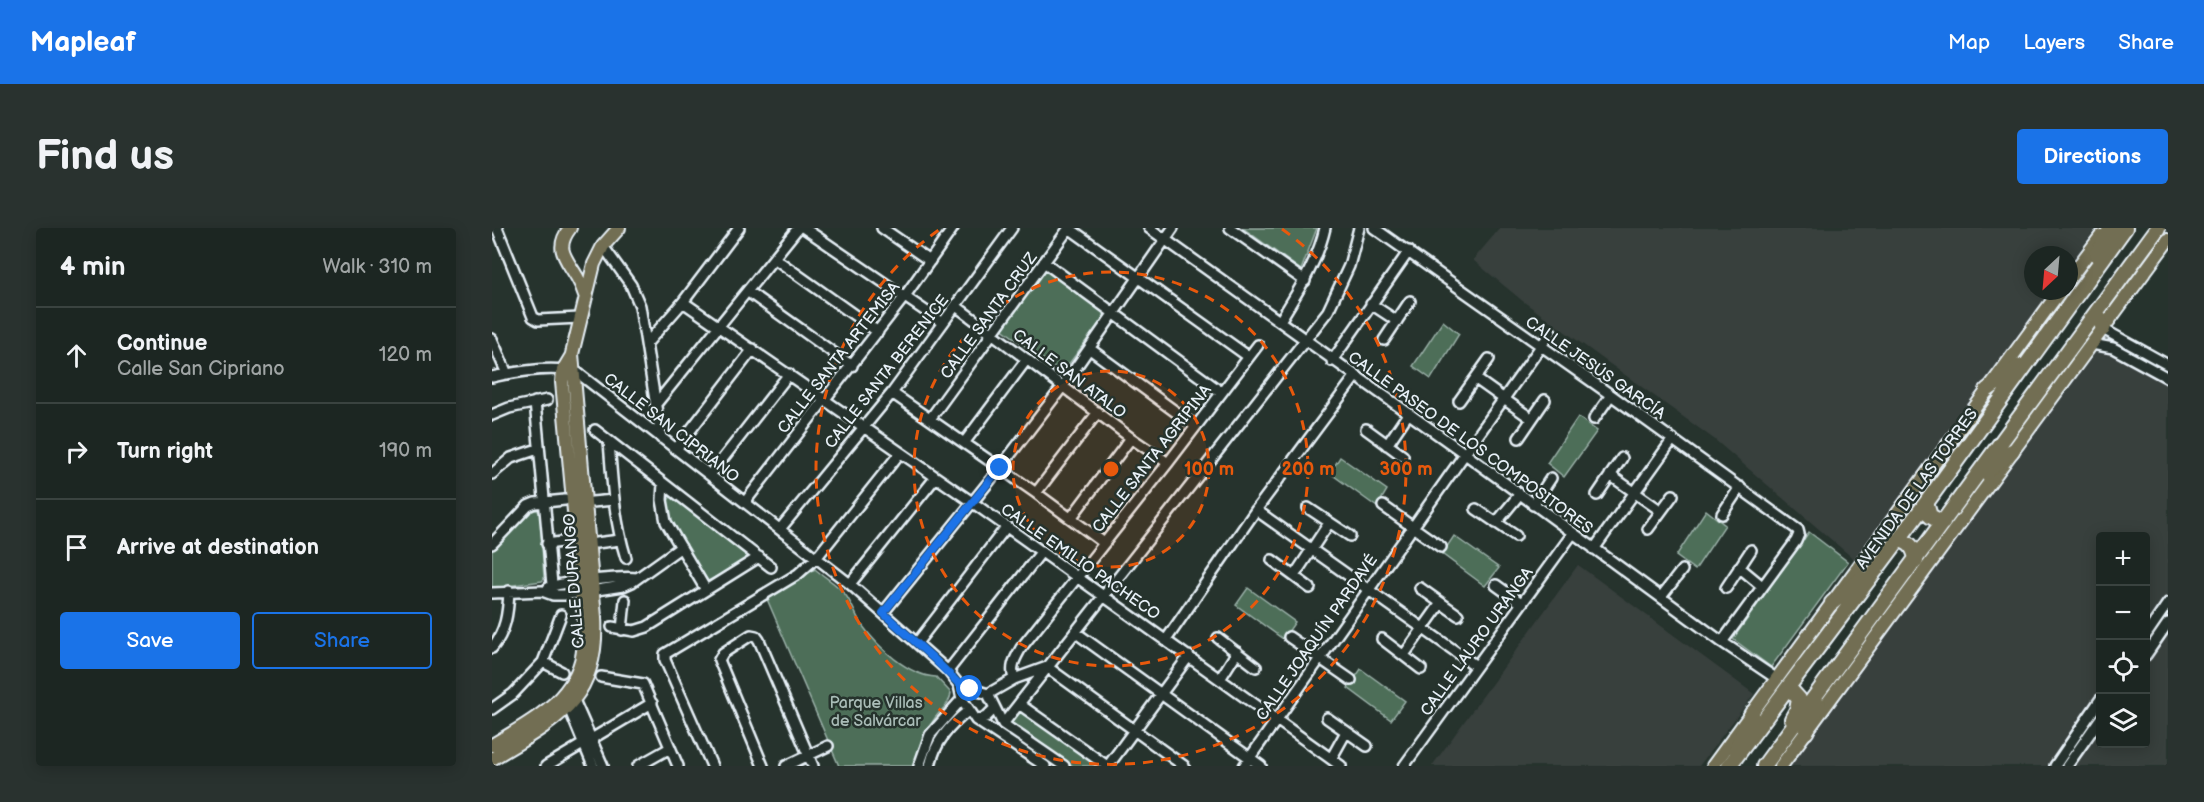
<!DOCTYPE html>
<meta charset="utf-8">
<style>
:root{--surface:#1c2622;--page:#29322f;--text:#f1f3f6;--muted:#a0a5a5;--line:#3a4340;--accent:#1a73e8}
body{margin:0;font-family:"Balsamiq Sans",sans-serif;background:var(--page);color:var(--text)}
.controls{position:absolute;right:18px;bottom:18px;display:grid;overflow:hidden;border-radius:6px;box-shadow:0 3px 15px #0003}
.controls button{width:54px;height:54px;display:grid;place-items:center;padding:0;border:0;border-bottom:2px solid var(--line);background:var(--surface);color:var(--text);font:30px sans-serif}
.compass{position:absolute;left:1532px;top:18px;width:54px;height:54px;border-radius:50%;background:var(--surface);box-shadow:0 3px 15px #0003;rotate:206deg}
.stop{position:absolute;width:18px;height:18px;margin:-14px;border:4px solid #1a73e8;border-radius:50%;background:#fff}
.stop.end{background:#1a73e8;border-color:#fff;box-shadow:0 2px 6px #0008}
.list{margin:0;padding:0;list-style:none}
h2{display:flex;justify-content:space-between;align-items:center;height:78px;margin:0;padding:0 24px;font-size:26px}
h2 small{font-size:20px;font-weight:400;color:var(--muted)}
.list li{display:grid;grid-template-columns:39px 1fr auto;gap:18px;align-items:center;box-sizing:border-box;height:96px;padding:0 24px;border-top:2px solid var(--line)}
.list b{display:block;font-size:22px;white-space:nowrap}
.list p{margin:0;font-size:20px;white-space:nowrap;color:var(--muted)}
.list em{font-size:20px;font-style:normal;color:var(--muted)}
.actions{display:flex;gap:12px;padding:18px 24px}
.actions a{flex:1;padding:14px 0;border:2px solid var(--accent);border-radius:6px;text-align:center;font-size:21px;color:var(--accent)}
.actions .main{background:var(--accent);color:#fff}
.icon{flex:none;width:33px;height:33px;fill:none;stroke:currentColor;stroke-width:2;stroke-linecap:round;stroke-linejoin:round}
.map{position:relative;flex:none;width:1676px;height:538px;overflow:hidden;border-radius:6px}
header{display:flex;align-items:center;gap:36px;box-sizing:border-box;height:84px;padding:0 30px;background:var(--accent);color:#fff}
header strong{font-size:28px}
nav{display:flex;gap:33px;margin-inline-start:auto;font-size:21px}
.intro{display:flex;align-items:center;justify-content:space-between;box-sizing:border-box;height:144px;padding:0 36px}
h1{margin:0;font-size:42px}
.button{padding:15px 27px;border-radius:6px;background:var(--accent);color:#fff;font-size:21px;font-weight:700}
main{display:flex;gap:36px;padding:0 36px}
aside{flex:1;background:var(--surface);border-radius:6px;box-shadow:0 3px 15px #0003}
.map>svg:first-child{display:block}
</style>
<header>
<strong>Mapleaf</strong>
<nav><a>Map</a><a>Layers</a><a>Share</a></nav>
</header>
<div class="intro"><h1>Find us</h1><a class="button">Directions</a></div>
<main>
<aside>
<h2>4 min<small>Walk · 310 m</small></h2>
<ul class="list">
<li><svg class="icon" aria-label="ahead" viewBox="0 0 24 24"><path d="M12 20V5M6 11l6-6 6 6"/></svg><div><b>Continue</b><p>Calle San Cipriano</p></div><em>120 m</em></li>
<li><svg class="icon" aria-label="right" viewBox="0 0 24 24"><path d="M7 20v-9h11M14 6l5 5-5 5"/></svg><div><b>Turn right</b></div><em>190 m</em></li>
<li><svg class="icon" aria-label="arrive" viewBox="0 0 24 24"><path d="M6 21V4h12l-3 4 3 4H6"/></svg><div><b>Arrive at destination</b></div></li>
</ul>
<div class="actions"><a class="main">Save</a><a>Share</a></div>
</aside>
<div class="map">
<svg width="1676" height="538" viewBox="0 0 1676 538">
<rect width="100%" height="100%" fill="#26332d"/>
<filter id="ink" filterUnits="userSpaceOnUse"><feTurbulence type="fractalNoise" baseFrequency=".0167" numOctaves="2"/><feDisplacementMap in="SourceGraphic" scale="12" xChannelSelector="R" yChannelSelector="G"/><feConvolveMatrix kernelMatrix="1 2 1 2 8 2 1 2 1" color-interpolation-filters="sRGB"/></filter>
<g filter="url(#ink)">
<path fill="#39403e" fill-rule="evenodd" d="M1008,0H1604L1577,38V27H1541V63H1559L1363,332L1222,211L1032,74L981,32Z
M1612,122L1676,157V538H1296L1601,123ZM1608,308H1654V516H1608Z
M1086,337L1262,466L1207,538H940Z"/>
<path fill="#4d6e58" stroke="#9ab0a8" stroke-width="1.5" d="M751,0H825L809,42Z
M554,40L615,85L570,145L509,100Z
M951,93L967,106L939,151L921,138Z
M1086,189L1105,203L1072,249L1055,235Z
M848,229L895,262L885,279L838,245Z
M179,268L254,325L256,329L254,333L216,353L180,296L174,276Z
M39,279L48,284L52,351L50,353L0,360V320Z
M1214,282L1233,297L1203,342L1184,328Z
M1317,304L1356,334L1279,439L1241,411Z
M962,308L1007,340L993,358L950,326Z
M323,341C332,349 345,356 352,365C360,374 363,387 370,397C386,419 416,448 444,449L459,465C458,478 447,482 441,493C431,507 426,521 422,538H347L275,371Z
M756,360L803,394L791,411L744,377Z
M869,441L913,473L899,492L856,460Z
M530,482L608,538H581L517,497Z"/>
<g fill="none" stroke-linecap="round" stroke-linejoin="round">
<defs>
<path id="minor" d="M5,0L41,89L46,92L88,90
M312,0L451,95
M390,0L438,33
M577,0L757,129
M657,0L972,225L1230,414L1285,451
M738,0L813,53
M882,0L1119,167L1306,302L1307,306L1304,313L1230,414
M111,18L139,57L148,78L169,210
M282,30L386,104
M552,34L729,164
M255,63L360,138
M191,74L480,274L849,538
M879,76L905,93
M464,78L639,210L676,235
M788,93C806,63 825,35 833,0
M1611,101L1676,137
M0,111L15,146
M892,112L918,73
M155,115L191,74L247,0
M1600,116L1621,120L1676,150
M598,121L703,198
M840,133L917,23
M0,149C23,144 63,137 86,145L358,356L456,443L467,457L496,466L511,496L572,538
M984,151L1040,191
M400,165L544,265L612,315
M967,173L997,131
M43,174L61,367
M164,176L306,0
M0,187L17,180L55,172
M438,191L577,0
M1102,191L1119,167
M874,201L911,228
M103,202L279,339
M1027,210L1053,172
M117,213C120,252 122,292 134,330
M472,215L535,131
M895,217L916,186
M184,221L261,121
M0,246L19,230L46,221
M218,247L297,146
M1118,247L1169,283
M171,255L170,272L174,294L214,362
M544,265L606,184
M1105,267L1130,230
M100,274L122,272
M253,274L413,68L461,0
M1041,277L1059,250
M891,278L949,319
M816,280L858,308
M984,281L1024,308
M764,282L984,438
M1230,286L1248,259
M579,290L639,210
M1004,295L1027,267
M288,301L400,165L520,0
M1156,301L1181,267
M104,315L128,312
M0,316L36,278L43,275L73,272
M55,316L77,313
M1102,321L1181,211
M780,332L818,360
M1247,339L1270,358
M802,348L837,295
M358,356L444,249
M1004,357L1029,375
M56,360C66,354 132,348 145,350
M928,360L966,387
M1234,360L1259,322
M0,365L50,363L61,367H72L131,358L140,354L189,319
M1169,369L1190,342
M391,385L508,240L571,158L681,0
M120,399L142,403L155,399L267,329
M130,402L133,372
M583,404L769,538
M1654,407L1676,375
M797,409L859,452
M726,410L764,439
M890,411L929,441
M674,412L764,282L863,149
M425,415L515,298
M0,420C14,403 16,385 17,363
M912,427L949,375
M1654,427L1676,395
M51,434L70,444
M456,443L550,323
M109,449L151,456L186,538
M522,451C518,438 523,431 529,420L676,235L766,117
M728,451L745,424
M467,457L470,471L484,492L553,538
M496,466L522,451L555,439L692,538
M77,467L82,472L111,538
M72,475L77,480L101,538
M527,476L615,538
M0,481L21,466L51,434L69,387
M835,490L875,518
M484,492L494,489L502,481
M511,496L836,83L857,38L867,0
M839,531L854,504
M54,538L160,475
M146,538L178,520
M220,538L173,432V426L306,346L325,329L408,225
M271,538L227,432L231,425L259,407L264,408L267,412L321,538
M294,538L336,518
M427,538L438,507L470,471
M438,538C443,514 457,498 476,483
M616,538L697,428
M752,538L1059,104
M912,538L1081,305
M1563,538L1608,472
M1575,538L1608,491"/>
<path id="major" d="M78,0C62,21 74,30 85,49C88,54 91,61 93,67
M1577,51L1609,8
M0,517C34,497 78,475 89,433C93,420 92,405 92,392L70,154L71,142L80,127
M0,531C63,492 108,473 103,389L80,126L102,36L111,18L127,0
M1221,538L1568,63
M1289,538L1676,12"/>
<path id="highway" d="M1604,27L1619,0
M1605,84L1611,101
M1495,162L1528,138
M1493,245L1520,223
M1434,275L1438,288L1451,295
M1405,312C1418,313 1423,321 1424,333
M1340,375L1370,350
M1297,460L1307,471L1305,482L1300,491
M1314,504L1327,476
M1244,521L1260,485
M1237,538L1434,275L1633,0
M1272,538L1666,0"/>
</defs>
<use href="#minor" stroke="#e8f1f8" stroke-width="14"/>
<use href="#major" stroke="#e8f1f8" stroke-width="16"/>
<use href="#highway" stroke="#e8f1f8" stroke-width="18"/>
<use href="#minor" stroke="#26332d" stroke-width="9"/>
<use href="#major" stroke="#726e52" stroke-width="12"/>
<use href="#highway" stroke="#726e52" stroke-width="14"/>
</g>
</g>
<g fill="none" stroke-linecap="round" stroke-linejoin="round" filter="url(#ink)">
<path stroke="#1a73e8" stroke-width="8" d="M478,461L468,457L441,430L391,385L508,240"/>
</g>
<circle cx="619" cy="241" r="98" fill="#e8590c" fill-opacity=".12"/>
<g fill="none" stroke="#e8590c" stroke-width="3" stroke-dasharray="10 8">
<circle cx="619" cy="241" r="98"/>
<circle cx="619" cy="241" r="197"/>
<path d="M790 1A295 295 0 1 1 448 1"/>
</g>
<g text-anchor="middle" stroke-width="5" stroke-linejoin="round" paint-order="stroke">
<g font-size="16" fill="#e8f1f8" stroke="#26332d">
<text transform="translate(496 87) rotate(-54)" y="6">CALLE SANTA CRUZ</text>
<text transform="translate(346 129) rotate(-52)" y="6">CALLE SANTA ARTEMISA</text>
<text transform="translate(1104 139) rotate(35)" y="6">CALLE JESÚS GARCÍA</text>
<text transform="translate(394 143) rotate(-52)" y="6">CALLE SANTA BERENICE</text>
<text transform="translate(578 145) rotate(37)" y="6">CALLE SAN ATALO</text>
<text transform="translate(180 199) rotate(38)" y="6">CALLE SAN CIPRIANO</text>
<text transform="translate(979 214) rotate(36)" y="6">CALLE PASEO DE LOS COMPOSITORES</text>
<text transform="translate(659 230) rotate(-52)" y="6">CALLE SANTA AGRIPINA</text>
<text transform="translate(1424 260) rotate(-54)" y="6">AVENIDA DE LAS TORRES</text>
<text transform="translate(589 333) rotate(35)" y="6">CALLE EMILIO PACHECO</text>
<text transform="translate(81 353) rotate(-94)" y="6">CALLE DURANGO</text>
<text transform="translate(824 409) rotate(-55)" y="6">CALLE JOAQUÍN PARDAVÉ</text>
<text transform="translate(984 413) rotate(-54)" y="6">CALLE LAURO URANGA</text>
</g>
<g font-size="16" fill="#aabdb8" stroke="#26332d">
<text x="384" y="480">Parque Villas<tspan x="384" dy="18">de Salvárcar</tspan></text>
</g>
</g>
<circle cx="619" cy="241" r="9" fill="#e8590c" stroke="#26332d" stroke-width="3"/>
<g font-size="18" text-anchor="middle" font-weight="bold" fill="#e8590c" stroke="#26332d" stroke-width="5" stroke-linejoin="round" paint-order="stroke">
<text x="717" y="247">100 m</text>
<text x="816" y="247">200 m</text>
<text x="914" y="247">300 m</text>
</g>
</svg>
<div class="controls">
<button>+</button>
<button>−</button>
<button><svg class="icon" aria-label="locate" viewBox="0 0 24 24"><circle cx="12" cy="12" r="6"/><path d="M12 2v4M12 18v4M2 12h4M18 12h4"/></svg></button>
<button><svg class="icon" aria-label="layers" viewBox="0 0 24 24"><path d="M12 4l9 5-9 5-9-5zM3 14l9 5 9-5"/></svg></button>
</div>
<svg class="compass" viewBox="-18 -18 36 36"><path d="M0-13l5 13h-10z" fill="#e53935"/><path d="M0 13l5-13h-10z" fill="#a0a5a5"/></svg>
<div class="stop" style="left:478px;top:461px"></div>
<div class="stop end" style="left:508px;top:240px"></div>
</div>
</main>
